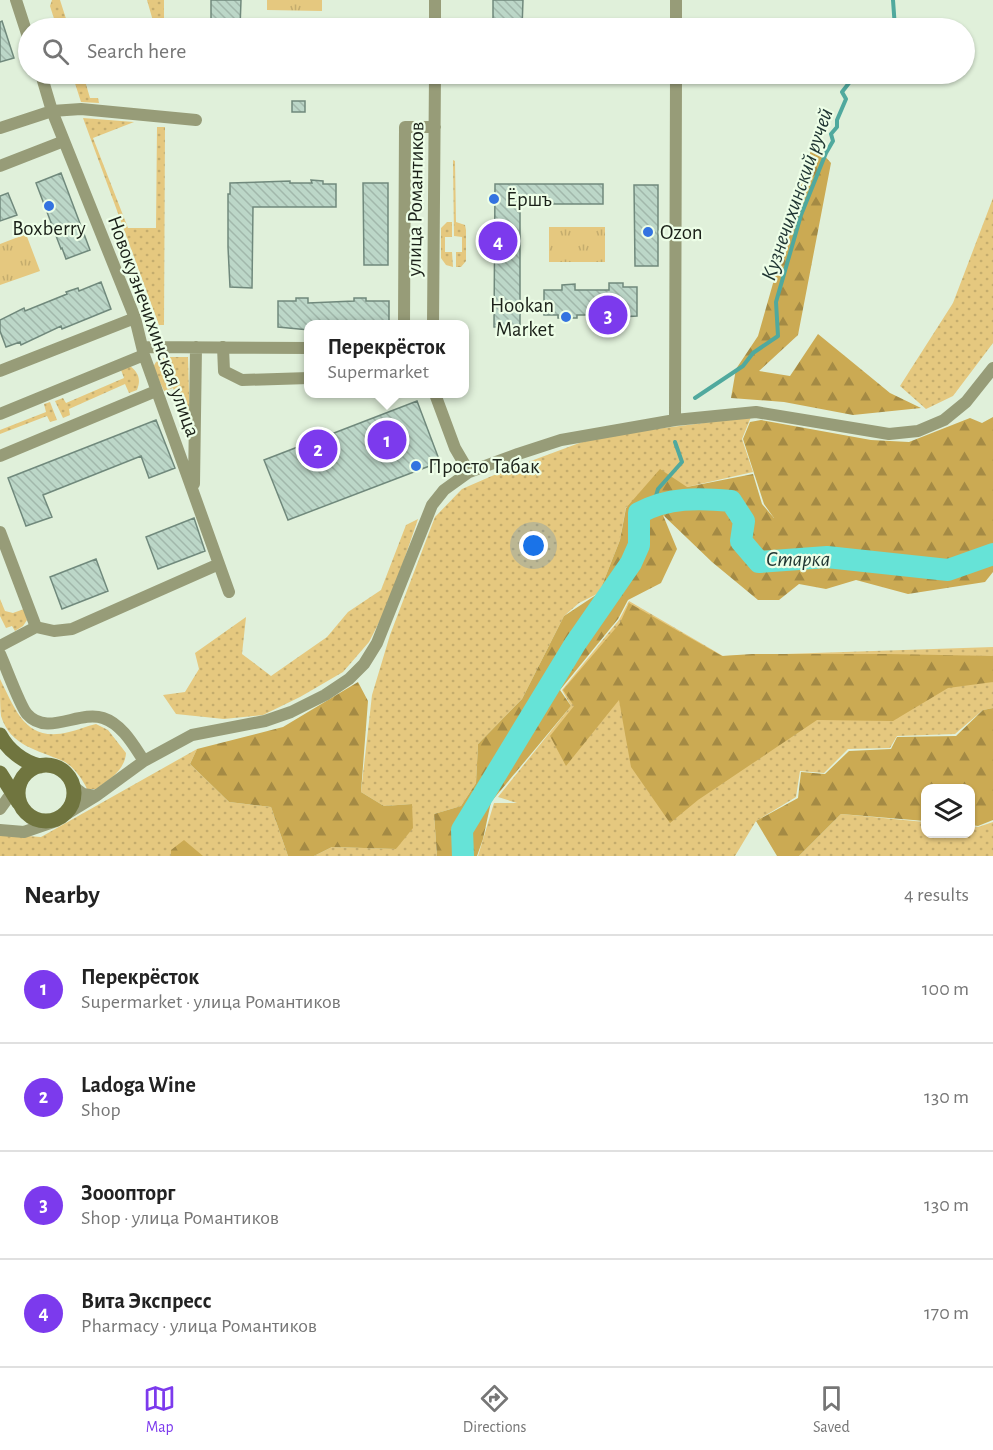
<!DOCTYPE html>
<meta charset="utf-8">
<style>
:root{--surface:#fff;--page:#f6f6f6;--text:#222;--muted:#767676;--line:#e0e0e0;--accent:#7c3aed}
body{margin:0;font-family:"Alegreya Sans",sans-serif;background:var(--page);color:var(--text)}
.controls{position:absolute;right:18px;bottom:18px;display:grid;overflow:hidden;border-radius:12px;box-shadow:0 2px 4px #0004}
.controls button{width:54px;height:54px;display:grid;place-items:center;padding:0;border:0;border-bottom:2px solid var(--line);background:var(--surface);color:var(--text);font:30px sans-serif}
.you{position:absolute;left:534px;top:546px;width:21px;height:21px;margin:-15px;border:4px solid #fff;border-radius:50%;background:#1a73e8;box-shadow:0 0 0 9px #1a73e833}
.badge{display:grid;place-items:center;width:39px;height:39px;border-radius:50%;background:var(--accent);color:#fff;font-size:20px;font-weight:700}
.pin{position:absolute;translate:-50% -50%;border:3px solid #fff;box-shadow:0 2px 6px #0006}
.popup{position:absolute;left:304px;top:320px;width:165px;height:78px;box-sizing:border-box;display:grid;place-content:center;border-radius:12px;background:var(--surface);filter:drop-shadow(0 2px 4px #0005);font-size:20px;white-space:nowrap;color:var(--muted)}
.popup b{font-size:22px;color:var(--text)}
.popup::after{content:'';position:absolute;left:50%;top:100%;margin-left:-12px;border:12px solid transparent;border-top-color:var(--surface)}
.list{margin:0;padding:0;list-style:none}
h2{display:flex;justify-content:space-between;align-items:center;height:78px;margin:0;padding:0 24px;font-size:26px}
h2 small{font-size:20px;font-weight:400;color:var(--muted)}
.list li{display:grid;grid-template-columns:39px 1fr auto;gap:18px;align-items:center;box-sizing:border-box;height:108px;padding:0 24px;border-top:2px solid var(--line)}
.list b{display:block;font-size:22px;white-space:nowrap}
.list p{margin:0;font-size:20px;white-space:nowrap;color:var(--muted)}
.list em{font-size:20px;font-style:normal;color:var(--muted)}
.icon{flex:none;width:33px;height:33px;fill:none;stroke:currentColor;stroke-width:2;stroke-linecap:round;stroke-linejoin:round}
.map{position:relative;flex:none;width:993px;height:856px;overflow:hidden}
.search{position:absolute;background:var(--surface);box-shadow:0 2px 4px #0004;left:18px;right:18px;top:18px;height:66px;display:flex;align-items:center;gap:15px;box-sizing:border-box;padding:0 21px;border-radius:33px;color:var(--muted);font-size:22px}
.sheet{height:510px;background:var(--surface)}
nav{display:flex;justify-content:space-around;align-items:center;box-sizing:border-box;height:84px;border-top:2px solid var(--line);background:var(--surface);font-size:16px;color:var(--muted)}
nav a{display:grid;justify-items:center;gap:3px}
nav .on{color:var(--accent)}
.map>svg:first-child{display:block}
</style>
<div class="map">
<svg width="993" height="856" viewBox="0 0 993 856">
<defs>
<pattern id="grass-dots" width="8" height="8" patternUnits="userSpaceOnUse" patternTransform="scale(1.5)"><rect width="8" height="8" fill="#e5c87f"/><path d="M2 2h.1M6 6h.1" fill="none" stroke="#c4ac6d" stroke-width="1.8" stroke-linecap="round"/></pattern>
<pattern id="forest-firs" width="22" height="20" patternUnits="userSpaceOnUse" patternTransform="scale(1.5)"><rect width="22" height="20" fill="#cbaa53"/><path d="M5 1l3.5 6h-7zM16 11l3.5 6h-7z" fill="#a48a44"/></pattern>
<pattern id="park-tufts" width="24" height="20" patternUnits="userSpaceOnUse" patternTransform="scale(1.5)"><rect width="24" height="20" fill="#e5c87f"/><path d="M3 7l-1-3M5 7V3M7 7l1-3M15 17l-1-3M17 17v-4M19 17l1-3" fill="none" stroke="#c4ac6d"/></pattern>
<pattern id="building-back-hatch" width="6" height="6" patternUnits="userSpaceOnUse" patternTransform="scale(1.5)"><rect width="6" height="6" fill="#bcd7c8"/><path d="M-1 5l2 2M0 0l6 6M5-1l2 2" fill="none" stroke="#a1b8ab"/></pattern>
</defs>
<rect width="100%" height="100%" fill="#e0f0da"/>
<path fill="url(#grass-dots)" d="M52,0H60L69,28H57L50,6Z
M147,0H164V28H155Z
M72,74H83L90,98H98L99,103L81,102Z
M83,118L134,122L93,138L128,228H156L157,127H165L164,325H159Z
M453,160L455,161L456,222L465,225L466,230V261L461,267H456V252H462V237L454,236Z
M993,198V343L953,396L926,409L900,386L953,303Z
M447,222H452V237H445V252H452L453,267L446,265L441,258V228Z
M166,357H188L190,433L173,388L164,391L153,367L156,362Z
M130,366C139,373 141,380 137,390L129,393L125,384L69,409L70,415L63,418L55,401L63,398L66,403L124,378L121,370Z
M50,402L57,420L50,422L47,416L0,434V430L46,412L44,404Z
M751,417L742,439L753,472L687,487L626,507L620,540L599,593L579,603L564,616L522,699L478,744L476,783L461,806L434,814L437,856H314L332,847L396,849L412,804L384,806L361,792L372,695L390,635L435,517L462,489L501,472L582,442L640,431Z
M418,519L390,601L369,642L343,672L300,697L263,715L224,719L176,714L163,695L185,692L199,669L195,653L246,617L242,654L271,676L327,637L348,612L381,590L406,525Z
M0,599L5,611L13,613L24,609L27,620L23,626L15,631L12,626L6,628L0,616Z
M629,601L723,656L993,647V708L983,710L955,734L897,736L890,748L848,749L824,773L800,771L796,797L756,821L735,856H478L494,803H517L498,797L571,706L562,690L619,620Z
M0,679C16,711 26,743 69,732C78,730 87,726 96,724L108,730L126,753C125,770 109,780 96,789H87C82,778 73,766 63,761C38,750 10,746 1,716C0,706 0,690 0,679Z
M197,749L190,764L229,802L271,807L288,856H0V834L41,837Z
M841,814L925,822L926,834H970L971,826L978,827L993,822V856H799Z"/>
<path fill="url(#forest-firs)" d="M813,143L831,163L798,335L759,371L790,376L818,334L890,393L921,408L853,415L784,402L731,398L736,369L758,336Z
M993,417V572L985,582L908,594L856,580L826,589L799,584L779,600H758L712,562L663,515L677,549L661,583L628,600L618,619L560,690L571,706L491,802L483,839L477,856H437L434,814L461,806L476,783L478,744L522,699L564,616L599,593L620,540L626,508L660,469L687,487L753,474L762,504L774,518L764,504L743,439L750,422L761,420L871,440L909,442L970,418L982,423Z
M629,603L722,656L752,654H889L993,656V682L948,688L893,721L817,720L698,800L670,823L631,767L619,700L566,766L550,736L574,706L563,690L620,623Z
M358,682L368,701L361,792L384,806L412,804L413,828L396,849L332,847L314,856H288L271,807L229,802L190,764L197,749L283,727Z
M993,708V820L978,826L971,825L970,788H926L925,821L841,814L799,856H777L756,821L798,798L801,772L825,774L849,751L891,749L897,737L956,736L983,710Z
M184,840L203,856H171V850Z"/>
<path fill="url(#park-tufts)" d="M267,0H322V11L267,10Z
M549,227H605V262H549Z
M26,234L40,271L0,285V244Z"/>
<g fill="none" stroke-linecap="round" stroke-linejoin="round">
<path stroke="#50a99e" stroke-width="4" d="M893,0L895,28
M695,398L743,366L753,353L778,336L776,302L801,215L826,153L833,141L831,134L837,127V120L846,99L842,92L856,74
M653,506L658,489L682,462L675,442"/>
<path stroke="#66e3d7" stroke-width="22" d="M463,856L462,830L575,644L631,563L639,545V513C668,497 699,498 731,501L744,521L741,541L759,562L827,557L948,570L993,554"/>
</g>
<path fill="url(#building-back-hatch)" stroke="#70897c" stroke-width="1.5" d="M211,0H241L240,28H211Z
M493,0H523L522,28H493Z
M2,21L14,58L0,62V22Z
M292,101H305V112H292Z
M61,173L90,250L66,259L62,248L61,249L36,183Z
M311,180L323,181V184H336V207H253L252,288L230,287L228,247V194H230V183L290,181V183H312Z
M363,183H388V265H364Z
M495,184H603V204H520V327H494Z
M634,185H658V266H635Z
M8,193L17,215L0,221V196Z
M101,282L111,309L62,329L61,326L21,345L20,342L6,347L0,331V320L24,308L25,311L67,294L66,292L78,288L79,291Z
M609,283H623V287H637V316L604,318V315H577V318H558V315H544V290H562V285L575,284V290H609Z
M296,298H308V303L354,301V298H366V301H389V324H309V330L278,327V301H296Z
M417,401L440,462L288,520L264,460Z
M156,420L175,468L149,478L141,456L43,495L52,517L26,526L8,478Z
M194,518L205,551L158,569L146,537Z
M96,559L108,591L62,609L50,577Z"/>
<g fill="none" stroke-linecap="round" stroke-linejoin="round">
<path stroke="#979c78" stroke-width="12" d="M16,0L28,37
M435,0V28
M676,28V0
M41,74L52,111L135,318L144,355L229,592
M0,128L52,111L81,109L196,120
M0,166L64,141
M404,324L405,127H435
M433,324L435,74
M142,347L309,348
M223,347L224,371L242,380L309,378
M0,371L135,318
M435,394L455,448L469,472
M0,414L144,355
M675,420L676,74
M0,456L156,391
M194,484L196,347
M0,532L36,627L0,646
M36,627L54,631L72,629L219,564
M0,654C6,667 20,706 27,714C47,737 79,710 103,718C122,724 134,746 144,761
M74,787L83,794L96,796
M0,809L21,780
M65,815L96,796L144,761L192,735L265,721L291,712L325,695L349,679L364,664L377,643L432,505L444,490L469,472L518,454L561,440L675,420L756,412L889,434L918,431L944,420L966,402L993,368
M0,830L24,832L56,821"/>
<path stroke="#70753f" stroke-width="15" d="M0,735C8,750 23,762 40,766
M18 793a28 28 0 1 1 56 0a28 28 0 1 1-56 0Z
M0,773L19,803"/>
</g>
<g fill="#3373e0" stroke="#edfee7" stroke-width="2">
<circle cx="494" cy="199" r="6"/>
<circle cx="49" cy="206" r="6"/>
<circle cx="648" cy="232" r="6"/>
<circle cx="566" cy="317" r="6"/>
<circle cx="416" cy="466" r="6"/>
</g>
<g text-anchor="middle" stroke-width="4.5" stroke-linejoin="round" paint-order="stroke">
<g font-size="21" fill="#1b2119" stroke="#edfee7">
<text transform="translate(415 199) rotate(-89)" y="7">улица Романтиков</text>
<text transform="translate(154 326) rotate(70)" y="7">Новокузнечихинская улица</text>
</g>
<g font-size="21" fill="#1b2119" stroke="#edfee7" text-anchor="start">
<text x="506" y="206">Ёршъ</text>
<text x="49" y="235" text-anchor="middle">Boxberry</text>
<text x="660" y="239">Ozon</text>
<text x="554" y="312" text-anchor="end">Hookan<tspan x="554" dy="24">Market</tspan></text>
<text x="428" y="473">Просто Табак</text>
</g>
<g font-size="22" font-style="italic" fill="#1e3431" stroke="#edfee7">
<text transform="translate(796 194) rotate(-71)" y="8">Кузнечихинский ручей</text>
<text x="798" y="566">Старка</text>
</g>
</g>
</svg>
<div class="controls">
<button><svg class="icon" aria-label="layers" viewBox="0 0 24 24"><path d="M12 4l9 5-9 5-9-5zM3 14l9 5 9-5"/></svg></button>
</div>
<div class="you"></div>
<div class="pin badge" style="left:387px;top:440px">1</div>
<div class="popup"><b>Перекрёсток</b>Supermarket</div>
<div class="pin badge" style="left:318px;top:449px">2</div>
<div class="pin badge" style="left:608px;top:315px">3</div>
<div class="pin badge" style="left:498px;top:241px">4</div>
<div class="search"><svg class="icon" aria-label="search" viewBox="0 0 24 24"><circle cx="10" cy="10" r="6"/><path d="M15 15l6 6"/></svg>Search here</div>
</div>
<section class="sheet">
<h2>Nearby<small>4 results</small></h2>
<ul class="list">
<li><span class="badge">1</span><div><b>Перекрёсток</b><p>Supermarket · улица Романтиков</p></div><em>100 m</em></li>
<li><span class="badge">2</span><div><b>Ladoga Wine</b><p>Shop</p></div><em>130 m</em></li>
<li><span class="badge">3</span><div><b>Зооопторг</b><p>Shop · улица Романтиков</p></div><em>130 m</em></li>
<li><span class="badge">4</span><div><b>Вита Экспресс</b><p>Pharmacy · улица Романтиков</p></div><em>170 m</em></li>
</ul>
</section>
<nav>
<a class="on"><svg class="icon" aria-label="map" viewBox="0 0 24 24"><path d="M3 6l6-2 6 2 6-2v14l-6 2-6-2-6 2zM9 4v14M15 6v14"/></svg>Map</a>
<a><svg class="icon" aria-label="directions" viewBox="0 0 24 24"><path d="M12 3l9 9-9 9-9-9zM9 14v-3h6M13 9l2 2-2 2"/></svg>Directions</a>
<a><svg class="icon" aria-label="saved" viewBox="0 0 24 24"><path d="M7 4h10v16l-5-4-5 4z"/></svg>Saved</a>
</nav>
